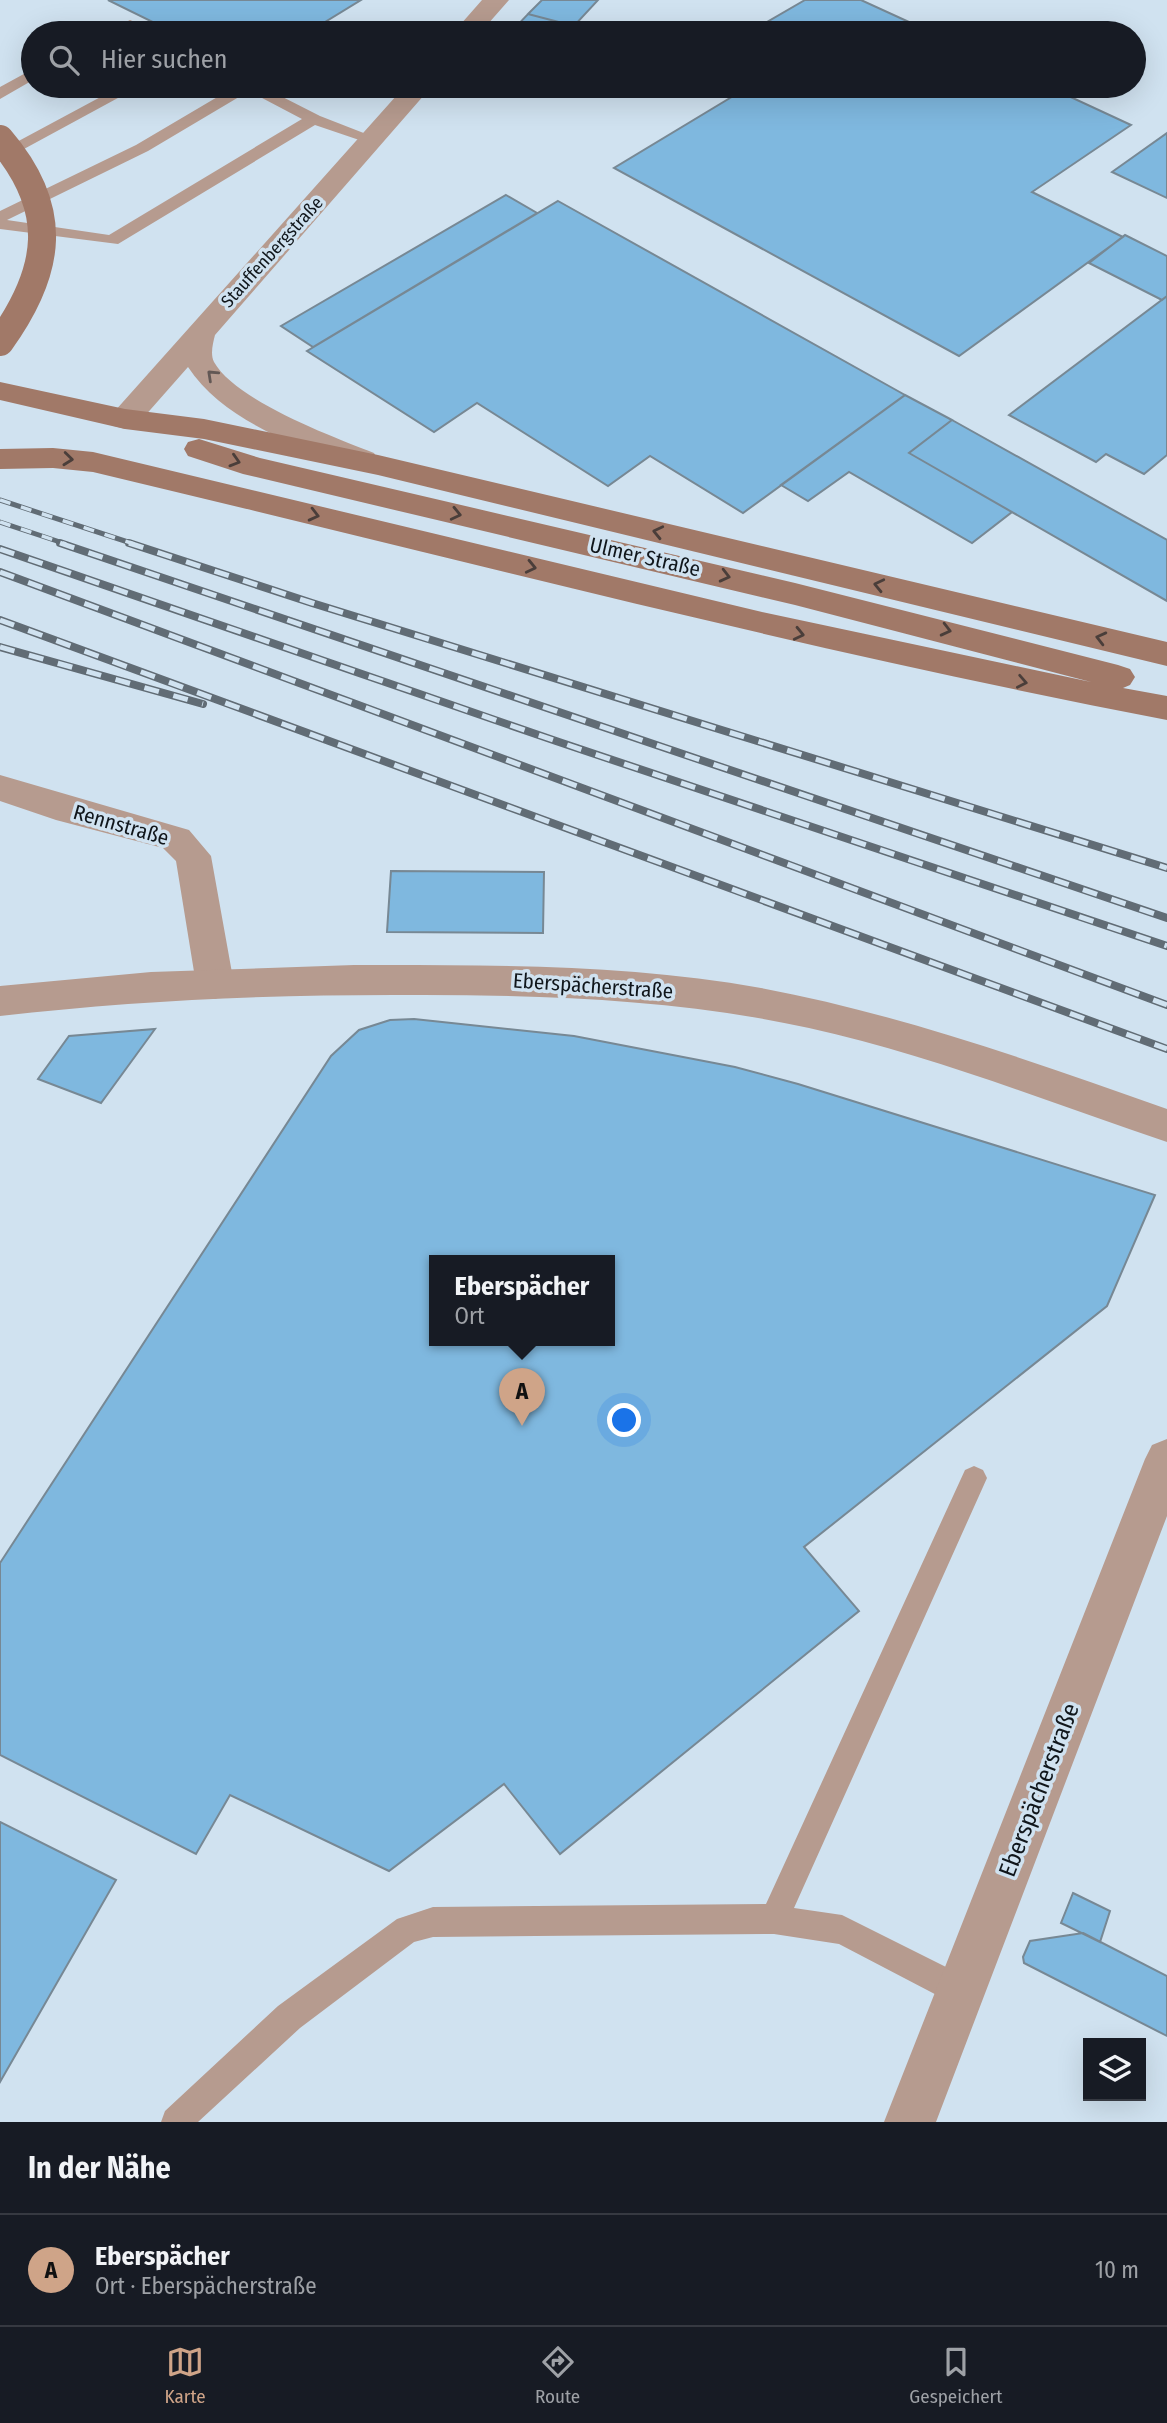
<!DOCTYPE html>
<html lang="de">
<meta charset="utf-8">
<style>
:root{--surface:#171b24;--page:#20242c;--text:#f1f3f6;--muted:#9ea1a6;--line:#363941;--accent:#cfa488}
body{margin:0;font-family:"Fira Sans Condensed",sans-serif;background:var(--page);color:var(--text)}
.controls{position:absolute;right:21px;bottom:21px;display:grid;overflow:hidden;border-radius:0px;box-shadow:0 7px 28px #0002}
.controls button{width:63px;height:63px;display:grid;place-items:center;padding:0;border:0;border-bottom:2px solid var(--line);background:var(--surface);color:var(--text);font:35px sans-serif}
.you{position:absolute;left:625px;top:1421px;width:24px;height:24px;margin:-18px;border:5px solid #fff;border-radius:50%;background:#1a73e8;box-shadow:0 0 0 10px #1a73e833}
.badge{display:grid;place-items:center;width:46px;height:46px;border-radius:50%;background:var(--accent);color:#111;font-size:23px;font-weight:700}
.pin{position:absolute;translate:-50% -58px;filter:drop-shadow(0 2px 4px #0008)}
.pin::after{content:'';position:absolute;top:37px;width:24px;height:21px;background:inherit;clip-path:polygon(0 0,100% 0,50% 100%)}
.popup{position:absolute;left:429px;top:1255px;width:186px;height:91px;box-sizing:border-box;display:grid;place-content:center;border-radius:0px;background:var(--surface);filter:drop-shadow(0 2px 5px #0005);font-size:23px;white-space:nowrap;color:var(--muted)}
.popup b{font-size:26px;color:var(--text)}
.popup::after{content:'';position:absolute;left:50%;top:100%;margin-left:-14px;border:14px solid transparent;border-top-color:var(--surface)}
.list{margin:0;padding:0;list-style:none}
h2{display:flex;justify-content:space-between;align-items:center;height:91px;margin:0;padding:0 28px;font-size:30px}
h2 small{font-size:23px;font-weight:400;color:var(--muted)}
.list li{display:grid;grid-template-columns:46px 1fr auto;gap:21px;align-items:center;box-sizing:border-box;height:112px;padding:0 28px;border-top:2px solid var(--line)}
.list b{display:block;font-size:26px;white-space:nowrap}
.list p{margin:0;font-size:23px;white-space:nowrap;color:var(--muted)}
.list em{font-size:23px;font-style:normal;color:var(--muted)}
.icon{flex:none;width:38px;height:38px;fill:none;stroke:currentColor;stroke-width:2;stroke-linecap:round;stroke-linejoin:round}
.map{position:relative;flex:none;width:1167px;height:2122px;overflow:hidden}
.search{position:absolute;background:var(--surface);box-shadow:0 7px 28px #0002;left:21px;right:21px;top:21px;height:77px;display:flex;align-items:center;gap:18px;box-sizing:border-box;padding:0 24px;border-radius:38px;color:var(--muted);font-size:26px}
.sheet{height:203px;background:var(--surface)}
nav{display:flex;justify-content:space-around;align-items:center;box-sizing:border-box;height:98px;border-top:2px solid var(--line);background:var(--surface);font-size:19px;color:var(--muted)}
nav a{display:grid;justify-items:center;gap:4px}
nav .on{color:var(--accent)}
.map>svg:first-child{display:block}
</style>
<div class="map">
<svg width="1167" height="2122" viewBox="0 0 1167 2122">
<rect width="100%" height="100%" fill="#d0e2f0"/>
<path fill="#7fb8df" stroke="#778894" stroke-width="2" fill-rule="evenodd" d="M108,0H361L307,33H175Z
M542,0H598L574,26L528,14Z
M805,0H861L933,33H748Z
M528,14L574,26L567,33H510Z
M750,86H1047L1131,125L1032,192L1123,237L959,356L614,168Z
M1167,133V198L1112,172Z
M506,195L537,213L313,347L281,326Z
M558,201L905,395L743,513L650,456L608,486L477,403L434,432L307,351Z
M1125,235L1167,256V296L1162,300L1089,263Z
M1167,296V455L1144,474L1106,454L1096,462L1009,415Z
M905,395L952,420L909,453L1012,512L972,543L849,472L808,501L781,485Z
M952,420L1167,540V601L909,453Z
M391,871L544,872L543,933L387,932Z
M414,1019L574,1036L735,1067L798,1084L1155,1195L1107,1306L804,1547L859,1611L560,1854L504,1784L389,1871L230,1795L196,1854L0,1755V1563L331,1056L359,1030L390,1020ZM434,1260H610V1340H434Z
M155,1029L101,1103L38,1079L69,1036Z
M0,1822L116,1880L0,2082Z
M1073,1893L1110,1911L1100,1942L1061,1923Z
M1083,1933L1167,1976V2036L1024,1963L1023,1957L1030,1941Z"/>
<g fill="none" stroke-linecap="round" stroke-linejoin="round">
<path fill="#b69b8f" fill-rule="evenodd" d="M130,20L154,30L157,33H138L130,30L123,33H104Z
M33,69V80L0,99V87Z
M121,86H140L0,162V151Z
M236,86H261L320,116L379,139L371,144L315,125L118,244L0,229V211L136,145ZM249,91L302,119L109,235L7,220L148,151Z
M974,1466L983,1470L987,1478L794,1908L842,1915L972,1980L976,1991L972,2002L961,2006L950,2002L839,1944L774,1934L433,1937L414,1942L300,2028L198,2122H161L165,2111L278,2006L397,1919L433,1907L766,1904L965,1470Z"/>
<path fill="#b69b8f" fill-rule="evenodd" d="M482,0H509L480,33H453Z
M405,86H432L215,335C213,343 210,354 214,362C236,401 333,437 374,453L378,460L374,467L363,470L352,467C295,445 223,420 188,367L136,426L125,429L114,426L110,419L114,412Z
M0,775L189,830L211,856L234,984L228,994L215,999L202,994L196,984L176,861L163,848L56,820L0,801Z
M1167,1439V1516L936,2122H884L1145,1459L1152,1445Z"/>
<path fill="#b69b8f" fill-rule="evenodd" d="M354,965C490,965 628,964 761,988C900,1014 1034,1062 1167,1109V1142C1048,1102 932,1055 809,1028C682,1000 553,995 423,995C282,994 141,1000 0,1016V986L151,972Z"/>
<path fill="#a17968" fill-rule="evenodd" d="M0,382L125,409L204,419L378,455L1167,642V666L378,475L204,439L125,429L0,400Z
M199,439L260,458L795,583L1118,665L1130,669L1135,677L1130,685L1123,688L1167,696V720C806,651 451,557 93,472L53,468L0,469V449L53,448L93,452L762,612L1091,682L795,605L243,474L188,456L184,449L188,442Z"/>
<defs>
<path id="rail-far1" d="M0,500L134,544
M0,522L66,544"/>
<path id="rail" d="M60,543L1167,918
M129,543L312,603L1167,868
M0,549L556,741L1167,946
M0,572L1167,1005
M0,620L1167,1049
M0,647L203,704"/>
</defs>
<use href="#rail-far1" stroke="#616c75" stroke-width="5"/>
<use href="#rail" stroke="#616c75" stroke-width="8"/>
<use href="#rail-far1" stroke="#d0e2f0" stroke-width="3.5" stroke-dasharray="11" stroke-linecap="butt"/>
<use href="#rail" stroke="#d0e2f0" stroke-width="5" stroke-dasharray="15" stroke-linecap="butt"/>
<path stroke="#a17968" stroke-width="28" d="M0,139C60,209 52,270 0,342"/>
</g>
<defs><path id="oneway-chevron" d="M-2-3.5L2.5 0L-2 3.5" fill="none" stroke-width="1.6" stroke-linecap="round" stroke-linejoin="round" transform="scale(1.75)"/></defs>
<use stroke="#635855" href="#oneway-chevron" transform="translate(212 375) rotate(-137)"/>
<g stroke="#4a3e3a">
<use href="#oneway-chevron" transform="translate(68 459) rotate(6)"/>
<use href="#oneway-chevron" transform="translate(235 461) rotate(17)"/>
<use href="#oneway-chevron" transform="translate(456 514) rotate(13)"/>
<use href="#oneway-chevron" transform="translate(314 515) rotate(14)"/>
<use href="#oneway-chevron" transform="translate(658 532) rotate(-167)"/>
<use href="#oneway-chevron" transform="translate(531 567) rotate(13)"/>
<use href="#oneway-chevron" transform="translate(725 576) rotate(14)"/>
<use href="#oneway-chevron" transform="translate(879 585) rotate(-167)"/>
<use href="#oneway-chevron" transform="translate(946 630) rotate(14)"/>
<use href="#oneway-chevron" transform="translate(799 634) rotate(13)"/>
<use href="#oneway-chevron" transform="translate(1101 638) rotate(-166)"/>
<use href="#oneway-chevron" transform="translate(1022 682) rotate(11)"/>
</g>
<g text-anchor="middle" stroke-width="7" stroke-linejoin="round" paint-order="stroke">
<g font-size="18" fill="#10161b" stroke="#d0e2f0">
<text transform="translate(272 252) rotate(-48)" y="6">Stauffenbergstraße</text>
</g>
<g font-size="21" fill="#10161b" stroke="#d0e2f0">
<text transform="translate(645 557) rotate(13)" y="7">Ulmer Straße</text>
<text transform="translate(121 825) rotate(16)" y="7">Rennstraße</text>
<text transform="translate(593 986) rotate(4)" y="7">Eberspächerstraße</text>
</g>
<g font-size="24" fill="#10161b" stroke="#d0e2f0">
<text transform="translate(1039 1790) rotate(-69)" y="8">Eberspächerstraße</text>
</g>
</g>
</svg>
<div class="controls">
<button><svg class="icon" aria-label="layers" viewBox="0 0 24 24"><path d="M12 4l9 5-9 5-9-5zM3 14l9 5 9-5"/></svg></button>
</div>
<div class="you"></div>
<div class="pin badge" style="left:522px;top:1426px">A</div>
<div class="popup"><b>Eberspächer</b>Ort</div>
<div class="search"><svg class="icon" aria-label="search" viewBox="0 0 24 24"><circle cx="10" cy="10" r="6"/><path d="M15 15l6 6"/></svg>Hier suchen</div>
</div>
<section class="sheet">
<h2>In der Nähe<small></small></h2>
<ul class="list">
<li><span class="badge">A</span><div><b>Eberspächer</b><p>Ort · Eberspächerstraße</p></div><em>10 m</em></li>
</ul>
</section>
<nav>
<a class="on"><svg class="icon" aria-label="map" viewBox="0 0 24 24"><path d="M3 6l6-2 6 2 6-2v14l-6 2-6-2-6 2zM9 4v14M15 6v14"/></svg>Karte</a>
<a><svg class="icon" aria-label="directions" viewBox="0 0 24 24"><path d="M12 3l9 9-9 9-9-9zM9 14v-3h6M13 9l2 2-2 2"/></svg>Route</a>
<a><svg class="icon" aria-label="saved" viewBox="0 0 24 24"><path d="M7 4h10v16l-5-4-5 4z"/></svg>Gespeichert</a>
</nav>
